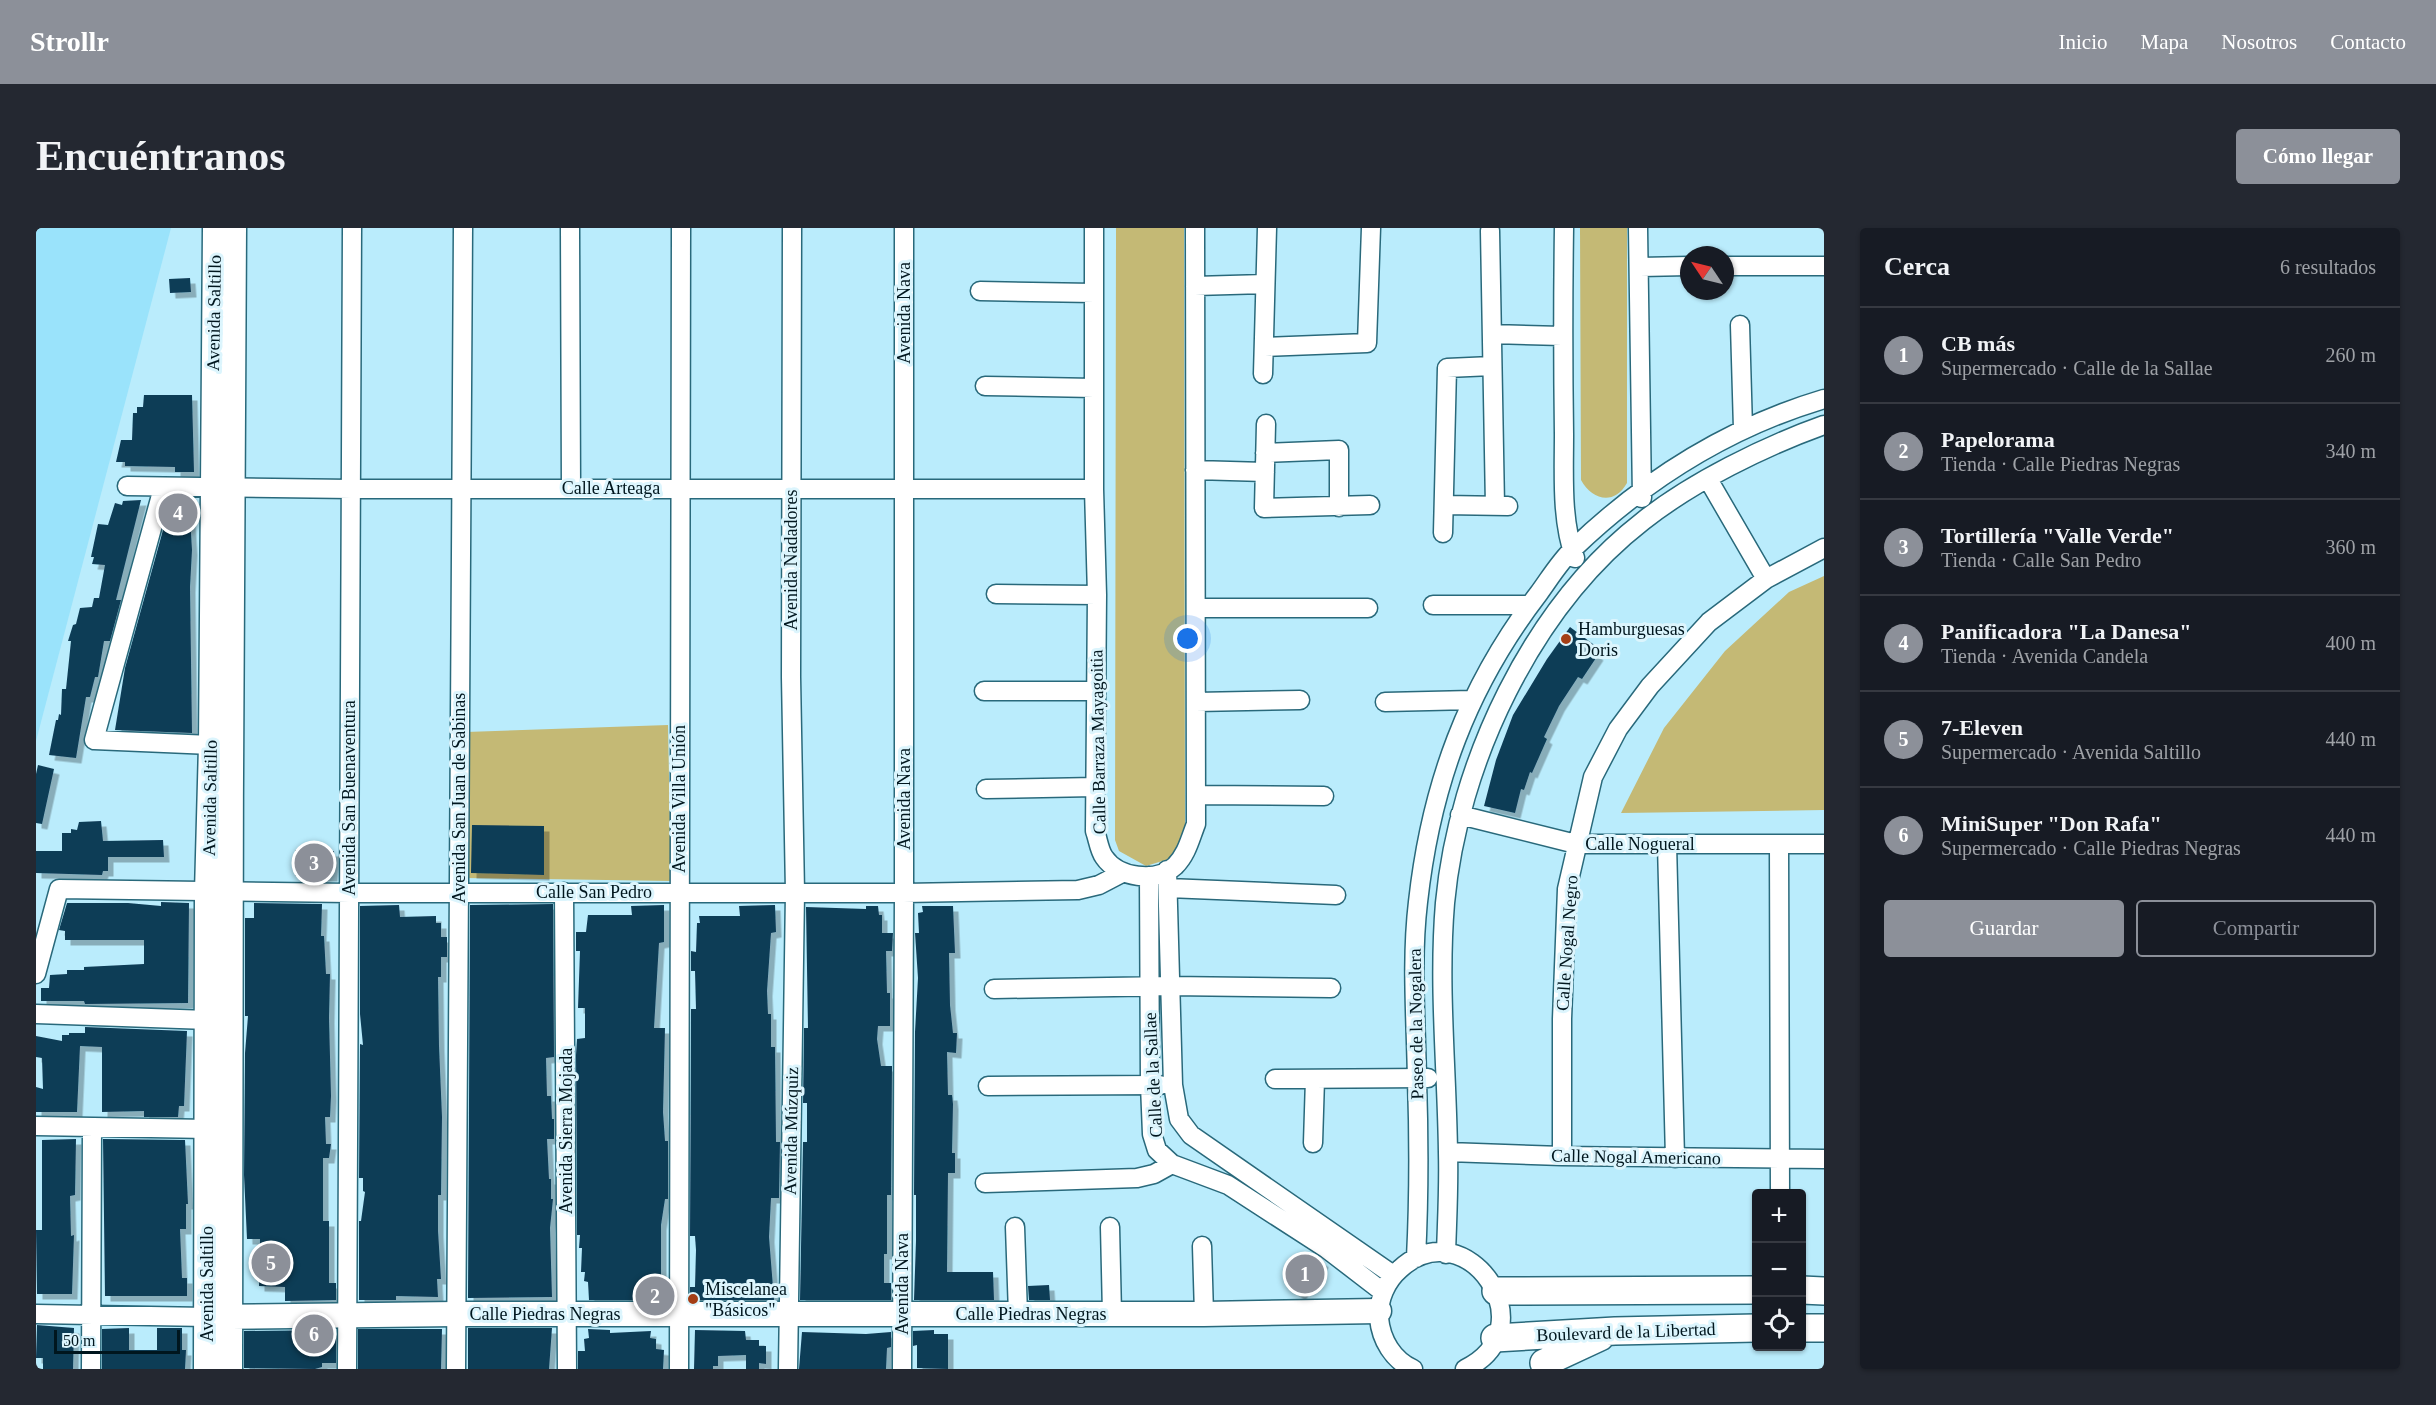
<!DOCTYPE html>
<html lang="es">
<meta charset="utf-8">
<style>
:root{--surface:#171b24;--page:#242831;--text:#f1f3f6;--muted:#9ea1a6;--line:#363941;--accent:#8c9099}
body{margin:0;font-family:"Times New Roman",serif;background:var(--page);color:var(--text)}
.controls{position:absolute;right:18px;bottom:18px;display:grid;overflow:hidden;border-radius:6px;box-shadow:0 2px 4px #0004}
.controls button{width:54px;height:54px;display:grid;place-items:center;padding:0;border:0;border-bottom:2px solid var(--line);background:var(--surface);color:var(--text);font:30px sans-serif}
.compass{position:absolute;left:1644px;top:18px;width:54px;height:54px;border-radius:50%;background:var(--surface);box-shadow:0 2px 4px #0004;rotate:305deg}
.scale{position:absolute;left:18px;bottom:15px;width:126px;box-sizing:border-box;padding-left:6px;border:3px solid #00161e;border-top:0;font-size:16px;line-height:21px;white-space:nowrap;color:#00161e;-webkit-text-stroke:4px #dcf5fd;paint-order:stroke}
.you{position:absolute;left:1152px;top:411px;width:21px;height:21px;margin:-15px;border:4px solid #fff;border-radius:50%;background:#1a73e8;box-shadow:0 0 0 9px #1a73e833}
.badge{display:grid;place-items:center;width:39px;height:39px;border-radius:50%;background:var(--accent);color:#fff;font-size:20px;font-weight:700}
.pin{position:absolute;translate:-50% -50%;border:3px solid #fff;box-shadow:0 2px 6px #0006}
.list{margin:0;padding:0;list-style:none}
h2{display:flex;justify-content:space-between;align-items:center;height:78px;margin:0;padding:0 24px;font-size:26px}
h2 small{font-size:20px;font-weight:400;color:var(--muted)}
.list li{display:grid;grid-template-columns:39px 1fr auto;gap:18px;align-items:center;box-sizing:border-box;height:96px;padding:0 24px;border-top:2px solid var(--line)}
.list b{display:block;font-size:22px;white-space:nowrap}
.list p{margin:0;font-size:20px;white-space:nowrap;color:var(--muted)}
.list em{font-size:20px;font-style:normal;color:var(--muted)}
.actions{display:flex;gap:12px;padding:18px 24px}
.actions a{flex:1;padding:14px 0;border:2px solid var(--accent);border-radius:6px;text-align:center;font-size:21px;color:var(--accent)}
.actions .main{background:var(--accent);color:#fff}
.icon{flex:none;width:33px;height:33px;fill:none;stroke:currentColor;stroke-width:2;stroke-linecap:round;stroke-linejoin:round}
.map{position:relative;flex:none;width:1788px;height:1141px;overflow:hidden;border-radius:6px}
header{display:flex;align-items:center;gap:36px;box-sizing:border-box;height:84px;padding:0 30px;background:var(--accent);color:#fff}
header strong{font-size:28px}
nav{display:flex;gap:33px;margin-inline-start:auto;font-size:21px}
.intro{display:flex;align-items:center;justify-content:space-between;box-sizing:border-box;height:144px;padding:0 36px}
h1{margin:0;font-size:42px}
.button{padding:15px 27px;border-radius:6px;background:var(--accent);color:#fff;font-size:21px;font-weight:700}
main{display:flex;gap:36px;padding:0 36px}
aside{flex:1;background:var(--surface);border-radius:6px;box-shadow:0 2px 4px #0004}
.map>svg:first-child{display:block}
</style>
<header>
<strong>Strollr</strong>
<nav><a>Inicio</a><a>Mapa</a><a>Nosotros</a><a>Contacto</a></nav>
</header>
<div class="intro"><h1>Encuéntranos</h1><a class="button">Cómo llegar</a></div>
<main>
<div class="map">
<svg width="1788" height="1141" viewBox="0 0 1788 1141">
<defs>
<filter id="shadow"><feDropShadow dx="5.5" dy="5.5" stdDeviation="0" flood-color="#0004"/></filter>
</defs>
<rect width="100%" height="100%" fill="#baecfc"/>
<path fill="#9ae3fb" d="M0,0H135L0,513Z"/>
<path fill="#c4b975" d="M1080,0H1148L1149,600L1143,615L1133,631L1110,638L1083,623L1079,612Z
M1544,0H1591V255C1578,278 1556,272 1545,252Z
M1788,348V582L1585,585L1628,500L1689,423L1753,364Z
M632,497L635,653L430,650V504Z"/>
<path fill="#0f3c57" filter="url(#shadow)" d="M154,50L155,64L134,65L133,51Z
M108,167H156L158,244H139V239L89,238V234H80L85,212H96L97,185H101V179H107Z
M105,272L80,372H85L74,413H68L62,449H59L54,469H50L40,530L13,527L20,492H22L23,486L25,487L26,461H30L35,413H32L37,397L40,396L44,380L56,379L58,370H63L69,337L56,336L58,329H55L62,296L72,297L79,275L86,277L87,273Z
M153,272L156,322L154,359L156,505L79,502L89,440L135,273Z
M1534,399L1561,419L1558,424L1562,427L1546,451L1542,449L1523,478L1508,509L1511,511L1496,545L1494,544L1488,562L1485,561L1479,585L1448,578L1460,532L1477,487L1511,431Z
M2,537L18,541L6,596L0,595V546Z
M65,593L67,613L127,612L128,629H72V643H67L66,647L0,645V623H26V605H35V601L41,602L43,594Z
M436,597L508,598V647L435,645Z
M259,622L298,623L296,648H259Z
M125,674L153,675L152,775L49,776L48,773H5V760H13L14,747L31,746V742H48V739L108,736V712H29V703L23,702L31,675H92L125,678Z
M218,675L286,676L285,708H288L290,746H294L293,790L295,868L294,889H289L290,916H295L293,930H287V993H293V1055H300V1072L249,1073V1059L223,1058L224,1011H211L208,947L209,825L212,788H209V690H218Z
M517,676L518,829L510,830L511,868H515L516,891H518V911H511L513,951H515V971H517L514,1000L516,1069L432,1070L434,677Z
M363,677L364,689L400,688V695H405V709H411V729H405V749H402L403,818L406,889L405,967H402V1003L405,1051H401L402,1069L360,1068V1072H323V993H325L329,964L327,963V950H323L324,816L327,817L324,786V678Z
M628,677V714L623,715L618,800H629L627,884L629,913H632V971H629L625,997V1072H553L552,1054L548,1053L549,1044H545L546,1020H543L544,1007H541L540,827L541,811L549,810V780H542L544,723H540V704H550L552,687H596L595,678Z
M739,677L740,704L735,705L731,763L732,786H735V819H739L740,914H744L743,970H735L733,1009L738,1072H654V1059H659L660,1022L659,1008H654L655,781H660L659,743H655V723L660,724L661,695H664L663,688H704L703,678Z
M830,678H842L843,687H846V705H857L856,723H850L851,765H854V798H842L841,811L845,838H856L855,967H851V1026H848V1055H855V1072H764L767,914H771V875H767L768,800H772L770,679L830,681Z
M886,678H917L919,725H913L914,777L917,805H921L920,825L911,824L912,867H916L917,876L916,925H919V945H912L911,1044H957L958,1072H878L880,1013V967H878L879,804L882,750L879,705H883L882,685L887,684Z
M49,799L151,803L148,878H143L142,889H108V883L66,884V819L44,818L41,884H0V859L7,861L6,830L0,829V808L26,813V807H33V805H49Z
M40,911L39,967L34,968L35,1008L38,1007L36,1066H1L0,1002H6V912Z
M67,911L149,912L152,976H150V1001H144L146,1050H151V1068H69Z
M1274,1025L1287,1034L1264,1067L1251,1058Z
M1013,1057L1014,1072H993L992,1058Z
M1,1097L38,1100L37,1141H7V1130H0Z
M93,1100V1122H121V1100H146V1122H150L149,1141H66V1101Z
M432,1100H516L513,1141H432Z
M322,1101H406L405,1141H322Z
M552,1101L574,1102V1105L615,1103L614,1110L620,1111V1121L628,1122L627,1141H542V1123H549L548,1111L553,1110Z
M300,1102V1135H286V1139L279,1141L208,1140V1103Z
M659,1102L709,1103L710,1112H723V1118H730V1136L723,1135V1141H710V1127L682,1128V1138H677V1141H658Z
M898,1102V1106H912V1141L881,1140V1117L877,1118V1103Z
M766,1104L830,1106L855,1104V1119L851,1120L850,1141H763Z"/>
<g fill="none" stroke-linecap="round" stroke-linejoin="round">
<defs>
<path id="minor" d="M534,0L535,260
M1058,0V261L1061,367L1059,603C1062,611 1063,622 1068,629C1082,650 1120,655 1139,638C1151,626 1154,611 1160,596L1159,0
M1528,0C1527,69 1527,138 1528,207C1528,246 1525,293 1539,330
M1602,0L1606,270
M1454,3L1459,278
M1689,38H1788
M1604,39L1653,38
M1159,58L1229,56
M944,63L1058,65
M1704,97L1707,201
M1456,106L1526,108
M1229,119L1331,115L1335,0
M1227,146L1231,0
M949,158L1058,160
M1230,196L1228,280L1334,277
M1229,225L1303,222V279
M1159,242L1229,244
M1672,251L1730,351
M91,258L315,261H1058
M127,260L58,512L175,517
M1408,277L1472,278
M1407,305L1411,140L1456,138
M960,366L1061,367
M1397,377H1494
M1160,380H1332
M948,463H1060
M1160,474L1264,472
M1349,474L1436,472
M950,561L1059,559
M1160,567L1288,568
M1424,587L1540,616H1788
M1631,616L1639,930
M1743,616L1744,966
M1131,642L1137,857L1143,891L1155,907L1357,1047
M1113,648L1114,857L1116,906L1121,922L1136,936L1192,957L1291,1021L1347,1064
M1132,660L1300,667
M528,664L531,1141
M0,746L23,661L313,665H868L1042,662L1063,657L1086,645
M958,761L1134,758L1295,760
M0,786L172,792
M1239,851L1392,850
M952,858L1124,857
M0,898L172,901
M1277,915L1279,851
M1412,924L1526,928L1788,931
M1526,928V791L1531,661L1557,549L1582,501L1614,458L1673,394L1730,351L1788,320
M949,955L1101,950L1118,946L1136,936
M979,999L982,1086
M1074,999L1076,1086
M1166,1018L1168,1086
M1410,1026C1411,992 1413,959 1412,925C1411,842 1402,758 1409,675C1422,535 1496,379 1607,293C1656,254 1729,218 1788,197
M1380,1030C1383,971 1383,911 1381,852C1380,792 1375,733 1382,674C1395,557 1431,459 1503,365C1514,350 1524,333 1538,320C1609,252 1694,199 1788,171
M0,1086L171,1089
M55,1141L56,899
M311,1141L316,0
M420,1141L427,0
M643,1141L645,0
M752,1141L759,664L755,449L756,0
M866,1141L868,665V0
M1377,1141C1357,1132 1345,1112 1343,1090C1342,1072 1350,1053 1364,1041C1430,980 1514,1100 1429,1141"/>
<path id="tertiary" d="M171,1089L420,1086H1168L1343,1083
M170,1141L171,664L175,517L179,0
M194,1141C194,761 195,380 198,0"/>
<path id="secondary" d="M1766,1062L1788,1063
M1460,1063L1720,1062
M1766,1100H1788
M1459,1110L1579,1103L1720,1100
M1508,1135L1564,1109"/>
</defs>
<use href="#minor" stroke="#29697b" stroke-width="21"/>
<use href="#tertiary" stroke="#29697b" stroke-width="27"/>
<use href="#secondary" stroke="#29697b" stroke-width="30"/>
<use href="#minor" stroke="#fff" stroke-width="18"/>
<use href="#tertiary" stroke="#fff" stroke-width="24"/>
<use href="#secondary" stroke="#fff" stroke-width="27"/>
</g>
<g fill="#a43e15" stroke="#dcf5fd" stroke-width="2">
<circle cx="1530" cy="411" r="6"/>
<circle cx="657" cy="1071" r="6"/>
</g>
<g text-anchor="middle" stroke-width="6" stroke-linejoin="round" paint-order="stroke">
<g font-size="18" fill="#00161e" stroke="#dcf5fd">
<text transform="translate(178 85) rotate(-89)" y="6">Avenida Saltillo</text>
<text transform="translate(868 85) rotate(-90)" y="6">Avenida Nava</text>
<text x="575" y="266">Calle Arteaga</text>
<text transform="translate(755 332) rotate(-90)" y="6">Avenida Nadadores</text>
<text transform="translate(1062 514) rotate(-91)" y="6">Calle Barraza Mayagoitia</text>
<text transform="translate(174 570) rotate(-89)" y="6">Avenida Saltillo</text>
<text transform="translate(313 570) rotate(-90)" y="6">Avenida San Buenaventura</text>
<text transform="translate(423 570) rotate(-90)" y="6">Avenida San Juan de Sabinas</text>
<text transform="translate(643 571) rotate(-90)" y="6">Avenida Villa Unión</text>
<text transform="translate(868 571) rotate(-90)" y="6">Avenida Nava</text>
<text x="1604" y="622">Calle Nogueral</text>
<text x="558" y="670">Calle San Pedro</text>
<text transform="translate(1531 715) rotate(-86)" y="6">Calle Nogal Negro</text>
<text transform="translate(1380 796) rotate(-91)" y="6">Paseo de la Nogalera</text>
<text transform="translate(1117 847) rotate(-93)" y="6">Calle de la Sallae</text>
<text transform="translate(530 903) rotate(-90)" y="6">Avenida Sierra Mojada</text>
<text transform="translate(755 903) rotate(-89)" y="6">Avenida Múzquiz</text>
<text transform="translate(1600 929) rotate(1)" y="6">Calle Nogal Americano</text>
<text transform="translate(171 1056) rotate(-90)" y="6">Avenida Saltillo</text>
<text transform="translate(866 1056) rotate(-90)" y="6">Avenida Nava</text>
<text x="509" y="1092">Calle Piedras Negras</text>
<text x="995" y="1092">Calle Piedras Negras</text>
<text transform="translate(1590 1104) rotate(-2)" y="6">Boulevard de la Libertad</text>
</g>
<g font-size="18" fill="#00161e" stroke="#dcf5fd" text-anchor="start">
<text x="1542" y="407">Hamburguesas<tspan x="1542" dy="21">Doris</tspan></text>
<text x="669" y="1067">Miscelanea<tspan x="669" dy="21">"Básicos"</tspan></text>
</g>
</g>
</svg>
<div class="controls">
<button>+</button>
<button>−</button>
<button><svg class="icon" aria-label="locate" viewBox="0 0 24 24"><circle cx="12" cy="12" r="6"/><path d="M12 2v4M12 18v4M2 12h4M18 12h4"/></svg></button>
</div>
<svg class="compass" viewBox="-18 -18 36 36"><path d="M0-13l5 13h-10z" fill="#e53935"/><path d="M0 13l5-13h-10z" fill="#9ea1a6"/></svg>
<div class="scale">50 m</div>
<div class="you"></div>
<div class="pin badge" style="left:1269px;top:1046px">1</div>
<div class="pin badge" style="left:619px;top:1068px">2</div>
<div class="pin badge" style="left:278px;top:635px">3</div>
<div class="pin badge" style="left:142px;top:285px">4</div>
<div class="pin badge" style="left:235px;top:1035px">5</div>
<div class="pin badge" style="left:278px;top:1106px">6</div>
</div>
<aside>
<h2>Cerca<small>6 resultados</small></h2>
<ul class="list">
<li><span class="badge">1</span><div><b>CB más</b><p>Supermercado · Calle de la Sallae</p></div><em>260 m</em></li>
<li><span class="badge">2</span><div><b>Papelorama</b><p>Tienda · Calle Piedras Negras</p></div><em>340 m</em></li>
<li><span class="badge">3</span><div><b>Tortillería &quot;Valle Verde&quot;</b><p>Tienda · Calle San Pedro</p></div><em>360 m</em></li>
<li><span class="badge">4</span><div><b>Panificadora &quot;La Danesa&quot;</b><p>Tienda · Avenida Candela</p></div><em>400 m</em></li>
<li><span class="badge">5</span><div><b>7-Eleven</b><p>Supermercado · Avenida Saltillo</p></div><em>440 m</em></li>
<li><span class="badge">6</span><div><b>MiniSuper &quot;Don Rafa&quot;</b><p>Supermercado · Calle Piedras Negras</p></div><em>440 m</em></li>
</ul>
<div class="actions"><a class="main">Guardar</a><a>Compartir</a></div>
</aside>
</main>
